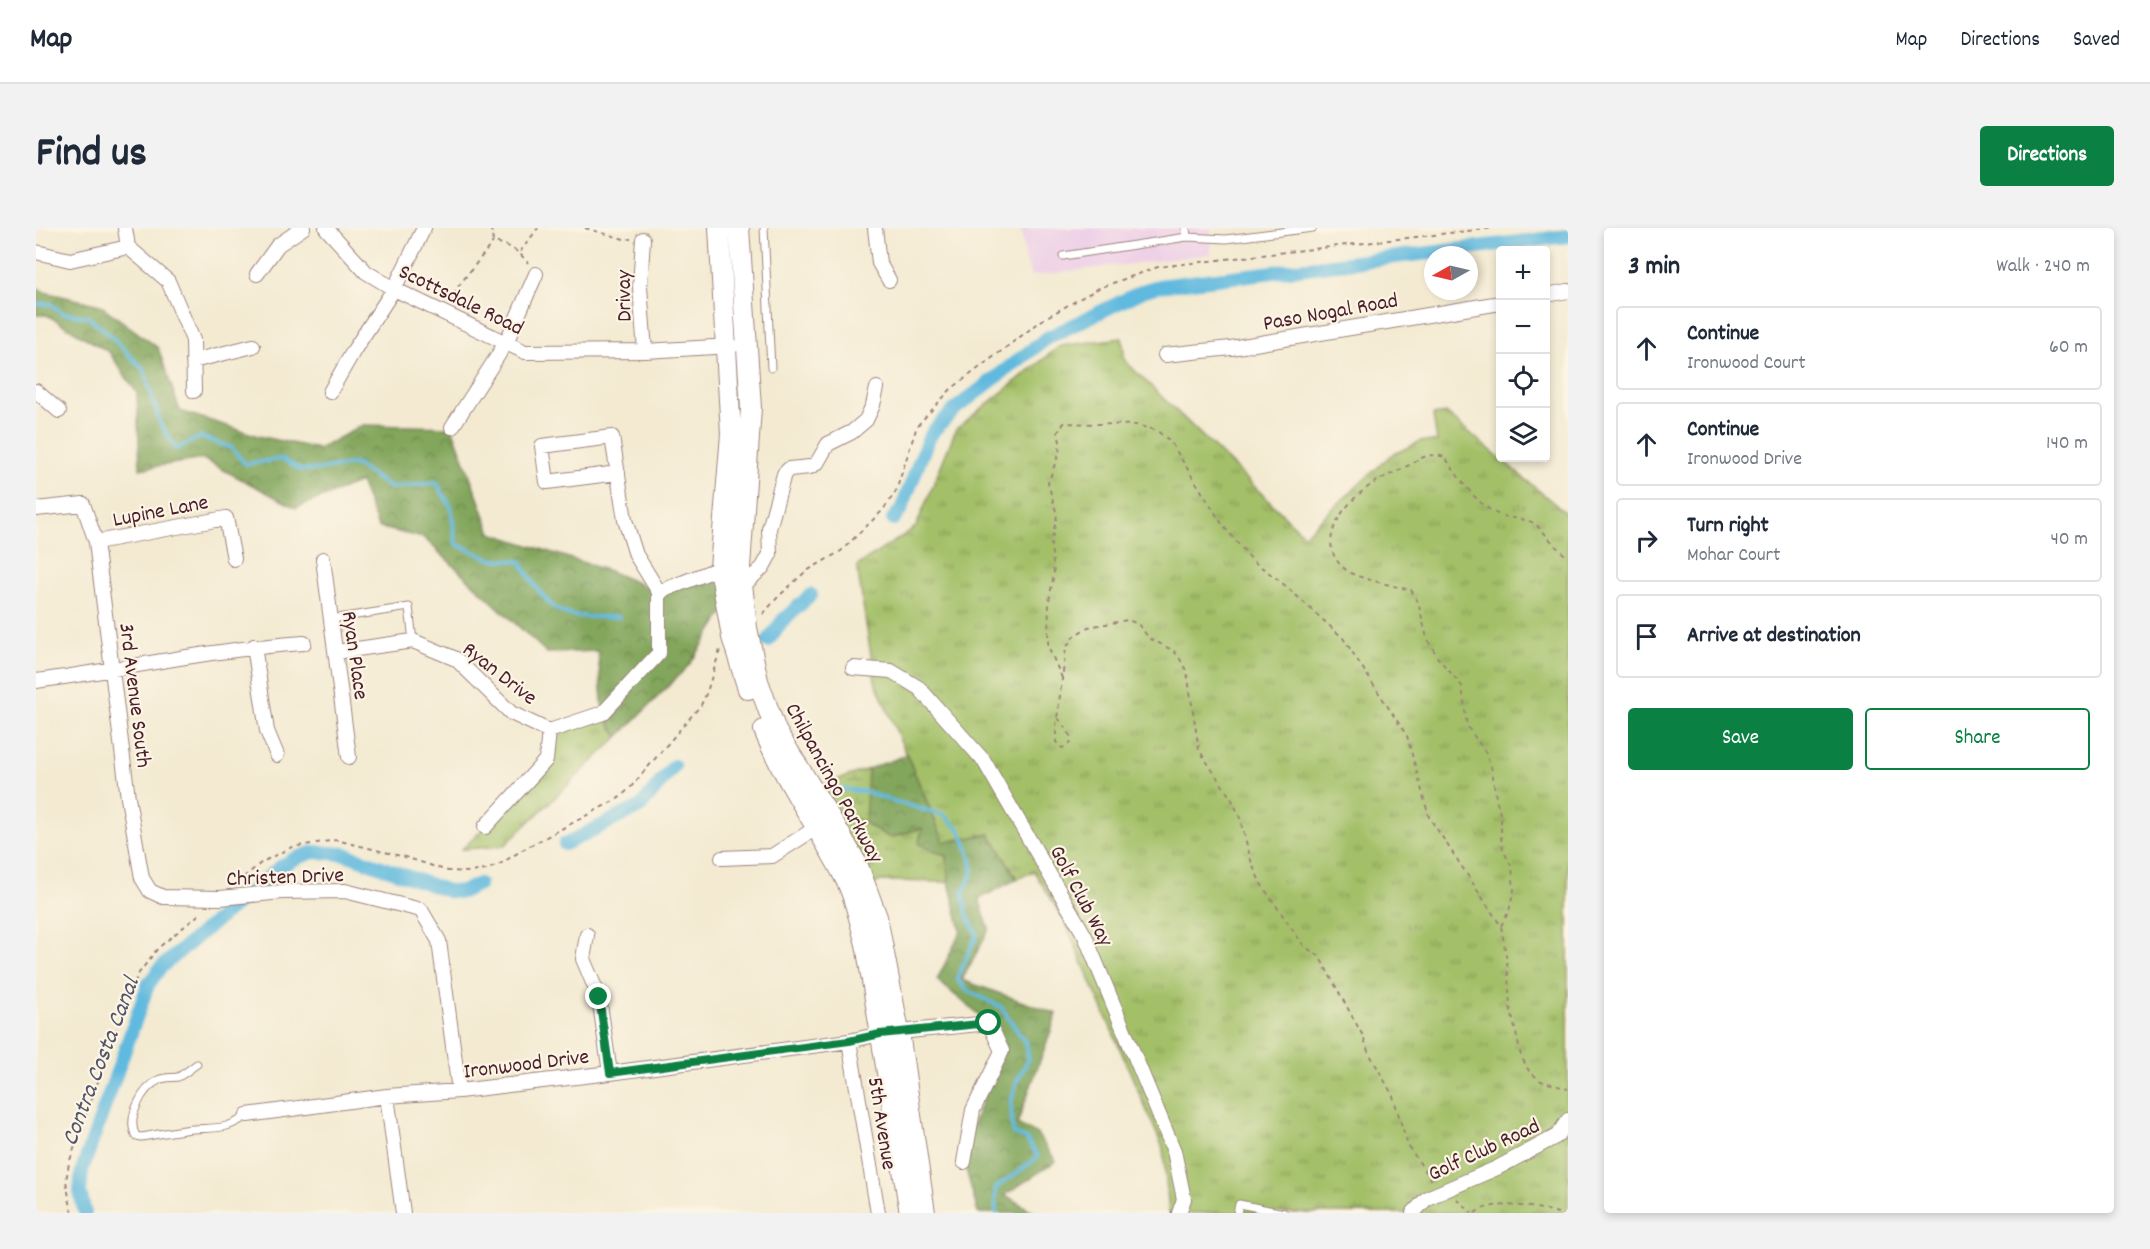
<!DOCTYPE html>
<meta charset="utf-8">
<style>
:root{--surface:#fff;--page:#f2f2f3;--text:#1f2937;--muted:#747a83;--line:#e0e1e3;--accent:#0b8043}
body{margin:0;font-family:Dekko,sans-serif;background:var(--page);color:var(--text)}
.controls{position:absolute;right:18px;top:18px;display:grid;overflow:hidden;border-radius:6px;box-shadow:0 3px 9px #0003}
.controls button{width:54px;height:54px;display:grid;place-items:center;padding:0;border:0;border-bottom:2px solid var(--line);background:var(--surface);color:var(--text);font:30px sans-serif}
.compass{position:absolute;left:1388px;top:18px;width:54px;height:54px;border-radius:50%;background:var(--surface);box-shadow:0 3px 9px #0003;rotate:262deg}
.stop{position:absolute;width:18px;height:18px;margin:-14px;border:4px solid #0b8043;border-radius:50%;background:#fff}
.stop.end{background:#0b8043;border-color:#fff;box-shadow:0 2px 6px #0008}
.list{margin:0;padding:0;list-style:none}
h2{display:flex;justify-content:space-between;align-items:center;height:78px;margin:0;padding:0 24px;font-size:26px}
h2 small{font-size:20px;font-weight:400;color:var(--muted)}
.list li{display:grid;grid-template-columns:39px 1fr auto;gap:18px;align-items:center;box-sizing:border-box;height:84px;margin:0 12px 12px;padding:0 12px;border:2px solid var(--line);border-radius:6px}
.list b{display:block;font-size:22px;white-space:nowrap}
.list p{margin:0;font-size:20px;white-space:nowrap;color:var(--muted)}
.list em{font-size:20px;font-style:normal;color:var(--muted)}
.actions{display:flex;gap:12px;padding:18px 24px}
.actions a{flex:1;padding:14px 0;border:2px solid var(--accent);border-radius:6px;text-align:center;font-size:21px;color:var(--accent)}
.actions .main{background:var(--accent);color:#fff}
.icon{flex:none;width:33px;height:33px;fill:none;stroke:currentColor;stroke-width:2;stroke-linecap:round;stroke-linejoin:round}
.map{position:relative;flex:none;width:1532px;height:985px;overflow:hidden;border-radius:6px}
header{display:flex;align-items:center;gap:36px;box-sizing:border-box;height:84px;padding:0 30px;background:var(--surface);border-bottom:2px solid var(--line)}
header strong{font-size:28px}
nav{display:flex;gap:33px;margin-inline-start:auto;font-size:21px}
.intro{display:flex;align-items:center;justify-content:space-between;box-sizing:border-box;height:144px;padding:0 36px}
h1{margin:0;font-size:42px}
.button{padding:15px 27px;border-radius:6px;background:var(--accent);color:#fff;font-size:21px;font-weight:700}
main{display:flex;gap:36px;padding:0 36px}
aside{flex:1;background:var(--surface);border-radius:6px;box-shadow:0 3px 9px #0003}
.map>svg:first-child{display:block}
</style>
<header>
<strong>Map</strong>
<nav><a>Map</a><a>Directions</a><a>Saved</a></nav>
</header>
<div class="intro"><h1>Find us</h1><a class="button">Directions</a></div>
<main>
<div class="map">
<svg width="1532" height="985" viewBox="0 0 1532 985">
<defs>
<pattern id="grass-tufts" width="24" height="20" patternUnits="userSpaceOnUse" patternTransform="scale(1.5)"><rect width="24" height="20" fill="#a3c068"/><path d="M3 7l-1-3M5 7V3M7 7l1-3M15 17l-1-3M17 17v-4M19 17l1-3" fill="none" stroke="#879b56"/></pattern>
<pattern id="forest-crowns" width="20" height="18" patternUnits="userSpaceOnUse" patternTransform="scale(1.5)"><rect width="20" height="18" fill="#82a65c"/><path d="M2 6a3 3 0 1 1 6 0M12 15a3 3 0 1 1 6 0" fill="none" stroke="#6c874c"/></pattern>
<pattern id="wetland-marsh" width="20" height="14" patternUnits="userSpaceOnUse" patternTransform="scale(1.5)"><rect width="20" height="14" fill="#a3c068"/><path d="M1 5h8M5 5V1M11 12h8M15 12V8" fill="none" stroke="#879b56"/></pattern>
</defs>
<rect width="100%" height="100%" fill="#fcf5e5"/>
<filter id="ink" filterUnits="userSpaceOnUse"><feTurbulence type="fractalNoise" baseFrequency=".0167" numOctaves="2"/><feDisplacementMap in="SourceGraphic" scale="12" xChannelSelector="R" yChannelSelector="G"/><feConvolveMatrix kernelMatrix="1 2 1 2 8 2 1 2 1" color-interpolation-filters="sRGB"/></filter>
<filter id="wash" filterUnits="userSpaceOnUse"><feTurbulence type="fractalNoise" baseFrequency=".008" numOctaves="4" result="noise"/><feDisplacementMap in="SourceGraphic" scale="24" xChannelSelector="R" yChannelSelector="G"/><feGaussianBlur stdDeviation="1.35" result="paint"/><feColorMatrix in="noise" values="0 0 0 0 0 0 0 0 0 0 0 0 0 0 0 0 0 1.4 0 .05"/><feComposite in="paint" operator="in"/></filter>
<g filter="url(#wash)">
<rect width="100%" height="100%" fill="#f3ead1"/>
<path fill="#eed0e7" d="M985,0H1175V26L995,48L990,33Z"/>
<path fill="url(#grass-tufts)" stroke="#76704a" stroke-width="1.5" d="M1086,110L1089,133L1268,307L1354,228L1385,213L1401,214L1397,187L1410,185L1532,287V985H1133L1127,920L1028,692L998,643L981,651L954,606L908,615L839,453L821,338L880,299L920,201L1024,118Z
M567,485L582,509L468,618L426,621L449,599L510,532L513,503Z
M786,578L829,595L854,610L886,600L911,628L913,654L845,653L830,659Z"/>
<path fill="url(#forest-crowns)" stroke="#666244" stroke-width="1.5" d="M0,59L8,64L64,77L122,120L144,183L222,208L283,221L327,197L416,199L455,305L573,343L623,364L684,340L691,379L654,436L582,509L567,485L562,423L511,425L388,310L342,299L324,254L260,280L167,231L104,241L101,165L73,124L11,87H0Z
M871,527L908,614L954,606L981,651L943,671L953,701L926,752L1021,786L981,896L1001,906L1020,933L969,967L999,985H942L928,934L931,911L966,823L953,795L901,752L925,703L913,654L911,628L883,616L886,600L854,610L829,595L832,541Z"/>
<path fill="url(#wetland-marsh)" stroke="#76704a" stroke-width="1.5" d="M832,541L829,595L786,578L775,561Z"/>
<g fill="none" stroke-linecap="round" stroke-linejoin="round">
<path stroke="#60b9de" stroke-width="4" d="M0,76H15L26,85L52,89L72,105L108,142L124,195L140,221L165,209L196,220L209,236L246,231L265,242L287,241L319,236L355,260L400,254L415,279L420,316L454,331L484,333C493,348 507,373 522,382C539,392 565,388 583,389
M807,561L831,564L853,572L908,587L924,602L934,627L937,643L927,666L931,686L941,707L921,750L930,762L965,779L991,817L992,832L981,853L975,875L977,905L990,911L1002,928C989,941 973,949 959,961L960,985"/>
<path stroke="#60b9de" stroke-width="14" d="M857,291L865,282L891,214L898,202L919,181L1011,110L1109,62L1123,58L1532,8
M732,413L747,392L775,367
M529,616L605,578L638,538
M49,985L44,964L46,942L112,757L124,740L243,640L258,631L278,624L309,626L412,663L426,664L443,656"/>
</g>
</g>
<g filter="url(#ink)">
<g fill="none" stroke-linecap="round" stroke-linejoin="round">
<defs>
<path id="lane" d="M728,0L735,140
M1151,9L1190,11L1277,0
M1027,28L1151,9L1150,0
M295,391L373,379L377,413
M161,836C155,840 148,846 142,849C136,850 129,849 123,852C106,860 90,890 100,908L105,909C119,907 133,904 148,902C173,898 189,905 211,887
M1201,985L1203,976L1248,985"/>
<path id="street" d="M290,0L330,44L358,61L489,124L609,123L696,118
M839,0L843,35L853,52
M607,11L604,59L609,123
M92,19L132,53L157,112L158,163
M0,24L34,32L92,19L89,0
M221,46L242,17L267,0
M1510,67L1532,63
M1129,127L1195,120L1464,75
M157,133L217,118
M0,163L23,183
M294,164L318,122L358,61L388,0
M416,199L470,115L500,46
M0,281L47,276L60,314L92,570L106,650L114,663L127,669L184,670L246,664L309,663L385,682L403,713L423,863
M60,314L190,290L198,331
M287,331L313,529
M706,359L727,339L734,326L733,301L748,246L753,241L774,239L781,235L792,216L816,204L830,192L837,177L841,160
M623,364L684,340L690,339
M218,418L231,503L241,527
M300,424L377,413L420,431L475,485L513,503L567,485L623,425V364L600,327L589,292L576,209L506,218L511,254L582,245
M817,440L855,443L883,460L948,533L1049,708L1138,923L1148,971L1143,985
M0,453C90,441 178,421 268,415
M449,599L510,532L513,503
M686,630L736,628L780,600L789,597
M551,707L547,731L563,769L574,845
M813,813L842,985
M351,868L367,985
M211,887L351,868L423,863L574,845L813,813L844,806L953,795L966,823L937,882L928,934
M1377,985L1391,970L1461,940L1521,908L1532,892"/>
<path id="secondary" d="M683,0L695,206L684,340L696,409L712,461
M703,0L715,180L704,339L711,400L722,453L740,503L801,601L822,638L841,689L863,804L889,985
M728,502C750,556 785,602 811,654C820,672 824,696 830,716L874,985"/>
</defs>
<use href="#lane" stroke="#9e847e" stroke-width="9"/>
<use href="#street" stroke="#9e847e" stroke-width="16"/>
<use href="#secondary" stroke="#9e847e" stroke-width="22"/>
<path stroke="#9e847e" stroke-width="2" stroke-dasharray="4.5 4.5" stroke-linecap="butt" d="M455,0L457,14C472,16 483,23 492,35
M549,0L588,11H595
M484,24L502,0
M415,75L421,60L457,14
M727,386L742,369L769,344L805,323L847,282L860,263L881,198L915,161L1009,90L1063,60L1122,39L1457,0
M1026,450L1012,418L1013,373L1018,345L1015,317L1021,287L1012,255L1023,225L1024,214L1022,204L1028,195L1100,197L1120,202L1134,213L1188,299L1217,333L1244,353L1307,410L1371,508L1393,589L1465,698L1471,733L1474,778L1485,828L1493,843L1505,853L1532,861
M1022,490C1029,500 1045,514 1026,520L1020,514V499L1030,420L1038,408L1052,399L1092,392L1102,396L1113,410L1138,423L1144,431L1151,444L1163,522L1196,572L1203,587L1216,636L1225,656L1268,718L1283,728L1327,808L1332,823L1357,868L1372,918L1397,954
M201,655L226,634L256,619L300,612L369,629L412,643L434,644L450,642L464,636L488,621L583,570L594,560L665,477L671,464L684,422
M1465,698L1473,683L1478,662L1476,639L1467,622L1465,610V589L1460,570L1456,542L1450,525L1431,498L1426,458L1402,430L1391,410L1382,374L1375,362C1362,359 1322,350 1313,344C1273,317 1309,273 1338,255C1348,249 1360,244 1371,238C1378,235 1383,230 1391,228C1397,226 1404,228 1409,229C1422,249 1443,281 1467,288C1477,291 1491,290 1499,296C1511,306 1519,320 1532,329
M1421,971L1436,985
M36,985L30,953L33,935L93,766L103,745L122,720L166,684
M1439,985C1456,971 1502,979 1522,985"/>
<use href="#lane" stroke="#fff" stroke-width="7"/>
<use href="#street" stroke="#fff" stroke-width="14"/>
<use href="#secondary" stroke="#fff" stroke-width="20"/>
</g>
</g>
<g fill="none" stroke-linecap="round" stroke-linejoin="round" filter="url(#ink)">
<path stroke="#0b8043" stroke-width="8" d="M563,769L574,845L813,813L844,806L953,795"/>
</g>
<g text-anchor="middle" stroke-width="4.5" stroke-linejoin="round" paint-order="stroke">
<g font-size="22" fill="#4a1f2b" stroke="#fcf5e5">
<text transform="translate(586 68) rotate(-91)" y="8">Drivay</text>
<text transform="translate(426 70) rotate(26)" y="8">Scottsdale Road</text>
<text transform="translate(1294 82) rotate(-10)" y="8">Paso Nogal Road</text>
<text transform="translate(124 281) rotate(-11)" y="8">Lupine Lane</text>
<text transform="translate(321 427) rotate(82)" y="8">Ryan Place</text>
<text transform="translate(465 444) rotate(38)" y="8">Ryan Drive</text>
<text transform="translate(101 467) rotate(83)" y="8">3rd Avenue South</text>
<text transform="translate(800 554) rotate(61)" y="8">Chilpancingo Parkway</text>
<text transform="translate(249 647) rotate(-2)" y="8">Christen Drive</text>
<text transform="translate(1047 667) rotate(62)" y="8">Golf Club Way</text>
<text transform="translate(490 834) rotate(-7)" y="8">Ironwood Drive</text>
<text transform="translate(848 895) rotate(81)" y="8">5th Avenue</text>
<text transform="translate(1447 920) rotate(-25)" y="8">Golf Club Road</text>
</g>
<g font-size="24" font-style="italic" fill="#52556a" stroke="#fcf5e5">
<text transform="translate(63 833) rotate(-69)" y="8">Contra Costa Canal</text>
</g>
</g>
</svg>
<div class="controls">
<button>+</button>
<button>−</button>
<button><svg class="icon" aria-label="locate" viewBox="0 0 24 24"><circle cx="12" cy="12" r="6"/><path d="M12 2v4M12 18v4M2 12h4M18 12h4"/></svg></button>
<button><svg class="icon" aria-label="layers" viewBox="0 0 24 24"><path d="M12 4l9 5-9 5-9-5zM3 14l9 5 9-5"/></svg></button>
</div>
<svg class="compass" viewBox="-18 -18 36 36"><path d="M0-13l5 13h-10z" fill="#e53935"/><path d="M0 13l5-13h-10z" fill="#747a83"/></svg>
<div class="stop" style="left:953px;top:795px"></div>
<div class="stop end" style="left:563px;top:769px"></div>
</div>
<aside>
<h2>3 min<small>Walk · 240 m</small></h2>
<ul class="list">
<li><svg class="icon" aria-label="ahead" viewBox="0 0 24 24"><path d="M12 20V5M6 11l6-6 6 6"/></svg><div><b>Continue</b><p>Ironwood Court</p></div><em>60 m</em></li>
<li><svg class="icon" aria-label="ahead" viewBox="0 0 24 24"><path d="M12 20V5M6 11l6-6 6 6"/></svg><div><b>Continue</b><p>Ironwood Drive</p></div><em>140 m</em></li>
<li><svg class="icon" aria-label="right" viewBox="0 0 24 24"><path d="M7 20v-9h11M14 6l5 5-5 5"/></svg><div><b>Turn right</b><p>Mohar Court</p></div><em>40 m</em></li>
<li><svg class="icon" aria-label="arrive" viewBox="0 0 24 24"><path d="M6 21V4h12l-3 4 3 4H6"/></svg><div><b>Arrive at destination</b></div></li>
</ul>
<div class="actions"><a class="main">Save</a><a>Share</a></div>
</aside>
</main>
